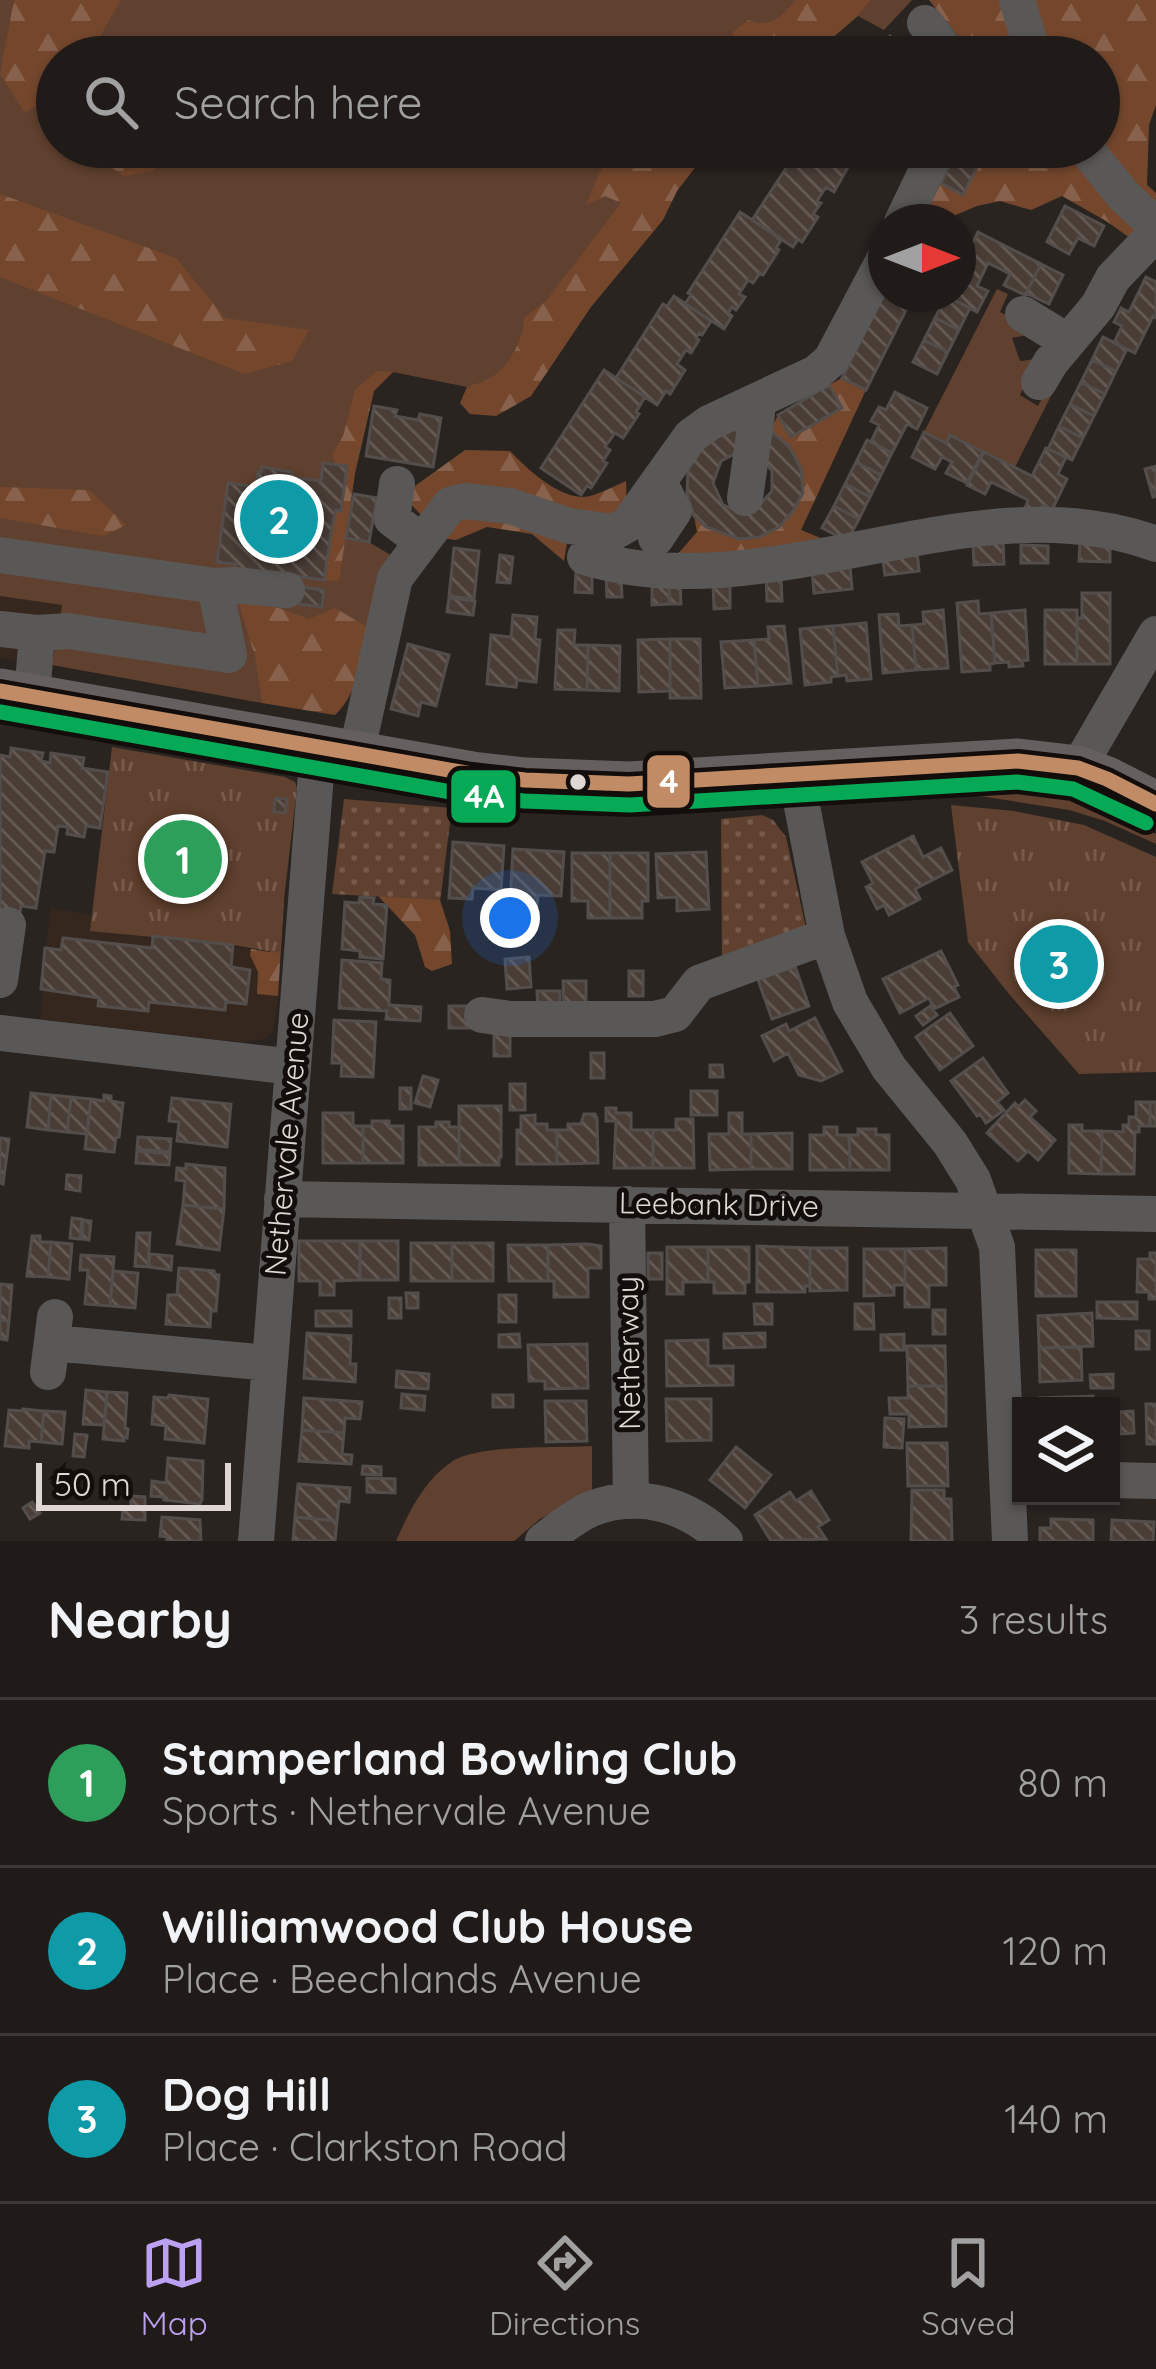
<!DOCTYPE html>
<meta charset="utf-8">
<style>
:root{--surface:#201b19;--page:#282422;--text:#f1f3f6;--muted:#a2a1a2;--line:#3d3938;--accent:#bca0f2}
body{margin:0;font-family:Quicksand,sans-serif;background:var(--page);color:var(--text)}
.controls{position:absolute;right:36px;bottom:36px;display:grid;overflow:hidden;border-radius:0px;box-shadow:0 3px 9px #0004}
.controls button{width:108px;height:108px;display:grid;place-items:center;padding:0;border:0;border-bottom:3px solid var(--line);background:var(--surface);color:var(--text);font:60px sans-serif}
.compass{position:absolute;left:868px;top:204px;width:108px;height:108px;border-radius:50%;background:var(--surface);box-shadow:0 3px 9px #0004;rotate:90deg}
.scale{position:absolute;left:36px;bottom:30px;width:195px;box-sizing:border-box;padding-left:12px;border:6px solid #ded7d3;border-top:0;font-size:33px;line-height:42px;white-space:nowrap;color:#ded7d3;-webkit-text-stroke:9px #130e0b;paint-order:stroke}
.you{position:absolute;left:510px;top:918px;width:42px;height:42px;margin:-30px;border:9px solid #fff;border-radius:50%;background:#1a73e8;box-shadow:0 0 0 18px #1a73e833}
.badge{display:grid;place-items:center;width:78px;height:78px;border-radius:50%;background:var(--accent);color:#fff;font-size:39px;font-weight:700}
.pin{position:absolute;translate:-50% -50%;border:6px solid #fff;box-shadow:0 3px 12px #0006}
.list{margin:0;padding:0;list-style:none}
h2{display:flex;justify-content:space-between;align-items:center;height:156px;margin:0;padding:0 48px;font-size:51px}
h2 small{font-size:39px;font-weight:400;color:var(--muted)}
.list li{display:grid;grid-template-columns:78px 1fr auto;gap:36px;align-items:center;box-sizing:border-box;height:168px;padding:0 48px;border-top:3px solid var(--line)}
.list b{display:block;font-size:45px;white-space:nowrap}
.list p{margin:0;font-size:39px;white-space:nowrap;color:var(--muted)}
.list em{font-size:39px;font-style:normal;color:var(--muted)}
.icon{flex:none;width:66px;height:66px;fill:none;stroke:currentColor;stroke-width:2;stroke-linecap:round;stroke-linejoin:round}
.map{position:relative;flex:none;width:1156px;height:1541px;overflow:hidden}
.search{position:absolute;background:var(--surface);box-shadow:0 3px 9px #0004;left:36px;right:36px;top:36px;height:132px;display:flex;align-items:center;gap:30px;box-sizing:border-box;padding:0 42px;border-radius:66px;color:var(--muted);font-size:45px}
.sheet{height:660px;background:var(--surface)}
nav{display:flex;justify-content:space-around;align-items:center;box-sizing:border-box;height:168px;border-top:3px solid var(--line);background:var(--surface);font-size:33px;color:var(--muted)}
nav a{display:grid;justify-items:center;gap:6px}
nav .on{color:var(--accent)}
.map>svg:first-child{display:block}
</style>
<div class="map">
<svg width="1156" height="1541" viewBox="0 0 1156 1541">
<defs>
<pattern id="forest-firs" width="22" height="20" patternUnits="userSpaceOnUse" patternTransform="scale(3)"><rect width="22" height="20" fill="#74472d"/><path d="M5 1l3.5 6h-7zM16 11l3.5 6h-7z" fill="#87614b"/></pattern>
<pattern id="park-tufts" width="24" height="20" patternUnits="userSpaceOnUse" patternTransform="scale(3)"><rect width="24" height="20" fill="#60402e"/><path d="M3 7l-1-3M5 7V3M7 7l1-3M15 17l-1-3M17 17v-4M19 17l1-3" fill="none" stroke="#765b4b"/></pattern>
<pattern id="garden-dots" width="8" height="8" patternUnits="userSpaceOnUse" patternTransform="scale(3)"><rect width="8" height="8" fill="#60402e"/><path d="M2 2h.1M6 6h.1" fill="none" stroke="#765b4b" stroke-width="1.8" stroke-linecap="round"/></pattern>
<pattern id="building-back-hatch" width="6" height="6" patternUnits="userSpaceOnUse" patternTransform="scale(3)"><rect width="6" height="6" fill="#493d36"/><path d="M-1 5l2 2M0 0l6 6M5-1l2 2" fill="none" stroke="#635852"/></pattern>
</defs>
<rect width="100%" height="100%" fill="#2a2421"/>
<path fill="#36271e" d="M0,596L62,605L52,665L0,658Z
M50,908L91,915V931L251,949L250,955L258,972L257,994L278,996L273,1031L264,1039L241,1042L40,1019Z"/>
<path fill="#60402e" d="M0,0H808L764,57H57V147H695L501,386L467,387L393,372L374,390L355,473L346,537L369,542L394,557L367,627L309,619L262,703L52,665L62,605L0,596Z
M871,0H912L884,30L858,16Z
M997,289L1008,294L1000,312L1027,325L1031,334L1012,338L1020,361L1037,359L1020,395L1038,406L1050,382L1056,386L1015,467L951,436L946,443L924,432Z
M972,788L1069,798L1094,805L1156,834V844L1105,821L1069,810L980,796Z
M592,1446V1494L540,1519L514,1541H396C409,1512 423,1482 450,1463C475,1444 558,1448 592,1446Z"/>
<path fill="url(#forest-firs)" d="M14,0H121L88,57H57V91L25,113L0,74Z
M796,0H871L858,16L810,57H729L733,32L748,20C771,29 781,17 796,0Z
M929,0H1001L1020,57H975Z
M1034,0H1156V105L1149,125L1147,185L1156,193V211L1099,143V57H1051Z
M88,147H177L178,150L152,171L124,176L91,154Z
M621,147H633L654,153L681,147H711L677,191L663,220L591,307L531,396L496,416L470,414L460,403L467,387C474,384 481,383 487,380C507,370 524,340 524,318L546,301L621,203L605,196L586,205L607,156Z
M987,147H1072L1140,231L1130,238L1106,221L1062,196L1031,210L1000,201L977,206L946,219L922,220L941,183L964,194Z
M0,194L176,258L225,318L309,330L292,361L245,374L0,277Z
M377,371L393,372L374,391L355,473L339,581L324,580L332,527L346,466L336,464L332,455L343,436L355,390Z
M842,378L866,390L801,530L838,545L670,563L697,532L694,516L706,527L739,539L801,469L789,446L770,431L778,415L791,437L829,385Z
M465,450L510,451C527,469 563,503 590,496C602,493 614,486 626,481C628,506 623,509 601,518L453,491L420,514L409,502L415,486Z
M0,487L89,490L126,525L103,536L0,518Z
M479,512L567,543L564,561L532,534L487,527L456,540L441,538L452,524Z
M235,592L309,619L335,608L367,627C361,658 359,693 335,715L262,703L255,656Z
M444,869L440,900L450,931L452,964L432,971L425,967L415,935L379,897L399,876Z
M284,899L278,996L257,994L258,972L250,955L251,949L270,952Z"/>
<path fill="url(#park-tufts)" d="M112,747L285,777L295,782L297,788L284,899L280,953L233,945L90,931Z
M951,805L1014,811L1084,825L1156,857V1072L1079,1074L1009,994L968,942Z"/>
<path fill="url(#garden-dots)" d="M344,799L452,808L440,900L332,894Z
M762,815L773,820L786,837L808,937L722,965L721,819Z"/>
<path fill="url(#building-back-hatch)" stroke="#534e4b" stroke-width="3" d="M890,36L922,57H876Z
M800,147H851L857,151L834,192L826,187L817,201L821,203L813,214L818,217L802,242L798,239L793,247L752,220Z
M851,147H876L869,159Z
M959,147H987L963,195L941,183Z
M1065,206L1104,226L1094,246L1078,238L1069,254L1047,242Z
M740,212L782,239L776,248L779,250L763,275L760,273L753,283L748,280L739,294L745,297L736,310L732,307L728,313L732,316L724,329L685,304L691,295L688,293Z
M978,232L1041,264L1025,295L1004,285L1010,274L988,263L977,286L988,291L977,312L946,296L958,294V272Z
M1041,264L1063,275L1049,304L1026,293Z
M1146,277L1156,282V318L1153,316L1135,353L1114,343L1122,326L1114,322L1121,308L1129,312Z
M886,290V294H914L866,390L842,378Z
M674,296L711,321L702,335L699,333L696,338L699,340L691,353L686,350L677,364L685,370L670,394L666,391L657,405L616,378L663,304L667,306Z
M946,296L970,308L959,330L935,318Z
M935,318L959,330L948,352L924,340Z
M1103,337L1127,349L1116,371L1092,360Z
M924,340L948,352L937,374L913,362Z
M1092,360L1116,371L1105,394L1081,382Z
M604,370L645,397L636,412L639,414L623,438L615,433L605,447L610,450L603,461L607,463L591,488L587,486L581,495L541,468Z
M1081,382L1105,394L1094,416L1070,404Z
M829,385L842,408L791,437L778,415Z
M895,392L927,408L917,429L907,424L892,453L871,442L879,425L871,421L879,407L886,410Z
M1070,404L1094,416L1083,438L1059,426Z
M374,406L397,410L395,416L418,420L420,414L441,418L433,467L366,456Z
M744,423L736,453L721,461L713,483L723,505L738,511L757,508L772,491V471L757,452L770,431L789,446L801,469L803,493L793,511L779,527L759,537L739,539L706,527L694,516L687,494L688,469L710,434Z
M1059,426L1083,438L1072,460L1048,449Z
M924,432L946,443L950,435L983,452L967,483L946,473L952,462L942,457L935,469L912,457Z
M867,440L892,453L881,475L856,462Z
M1046,448L1066,457L1058,474L1067,479L1052,510L1043,505L1038,514L1025,508L1028,500L991,482L985,494L967,485L984,452L1032,476Z
M856,462L881,475L870,497L845,484Z
M323,463L347,466L341,511L336,510L332,527L324,580L266,572L234,576L236,564L217,562L228,483L256,487L258,472H261L262,467L292,472L291,477L321,481Z
M1156,466V496L1153,497L1145,469Z
M845,484L870,497L859,519L834,506Z
M354,494L377,498L369,542L346,538Z
M834,506L859,519L847,541L822,528Z
M1003,542L1004,564L974,565L973,543Z
M1080,542L1110,543V562L1079,561Z
M1021,545L1048,546V563H1021Z
M454,548L479,551L474,599L449,596Z
M917,551L919,571L885,575L882,554Z
M500,555L513,557L510,583L497,582Z
M850,566L852,589L814,593L812,570Z
M576,572H592V593L575,592Z
M781,574L782,601H767L766,575Z
M621,575L622,597H607L606,576Z
M652,580H669V604L652,605Z
M680,582L681,604H669V583Z
M713,585H730V608L714,609Z
M295,586L324,590L322,607L292,603Z
M1082,593H1110V664H1077V618H1082Z
M449,598L475,601L473,615L447,612Z
M978,601L979,614L991,613L995,663L990,664V670L962,672L957,603Z
M943,610L948,668L916,670L912,625L924,624L923,612Z
M1025,610L1028,660L1022,661L1023,666L1009,667V662L995,663L991,613Z
M1045,610H1077V664H1045Z
M898,614L899,626L912,625L916,670L883,673L879,615Z
M513,615L537,617L535,639L540,640L536,682L517,680L516,687L487,684L491,635L511,637Z
M866,623L871,679L847,681L846,675L838,676L833,626Z
M784,626L791,683L758,686L754,640L769,639L768,627Z
M833,626L838,676L831,677V682L805,685L800,629Z
M558,630H575L574,645H588L587,690L555,689Z
M670,639H700L701,698H670Z
M670,639V691L639,692L638,640Z
M754,640L758,686L725,688L721,642Z
M408,644L449,655L436,706L421,702L418,716L391,709Z
M588,645L620,646L619,691L587,690Z
M11,748L43,753L41,761L50,763L51,753L84,758L82,768L108,772L100,828L86,826L84,837L67,834L68,827L58,826L54,852L45,851L36,908L21,906L19,918L0,916V755L10,757Z
M275,798L287,799L285,813L274,812Z
M913,836L923,857L941,848L952,870L915,889L920,899L889,915L884,905L877,909L866,887L873,883L862,862Z
M453,842L504,846L501,890L473,888L472,899L449,898Z
M513,849L564,852L561,896L538,895L537,906L510,905Z
M706,852L709,909L677,911V897L658,898L656,854Z
M572,853H610V918H588V901H572Z
M610,853H648V901H642V918H610Z
M360,897L374,898L373,904L387,905L383,959L360,957V951L342,949L345,902L359,903Z
M153,936L233,945L231,967L250,970L246,1004L226,1002L225,1010L149,1002L148,1011L98,1006L99,998L41,989L45,948L61,950L63,938L152,948Z
M941,951L958,985L954,987L959,997L934,1009L929,998L900,1013L883,979Z
M529,957L531,987L507,989L505,959Z
M342,960L382,963L381,979L390,980L389,1005L421,1007L420,1021L386,1019L387,1011L339,1008Z
M795,966L809,1006L772,1019L758,980Z
M629,971H643V996H629Z
M563,981H586V1006H564Z
M537,991H560V1010H538Z
M449,1006H473V1028H449Z
M930,1006L937,1015L923,1025L916,1016Z
M950,1013L973,1046L940,1070L916,1037Z
M815,1018L842,1071L821,1081L799,1075L788,1053L774,1061L762,1036L786,1024L789,1031Z
M334,1020L376,1022L373,1077L341,1076L342,1063H332Z
M494,1033H510V1056H494Z
M591,1053H604V1078H591Z
M983,1058L1008,1093L997,1102L1004,1110L986,1123L980,1114L977,1116L951,1081Z
M710,1065H722L723,1077H710Z
M423,1076L438,1080L430,1107L415,1103Z
M510,1084H525V1110H510Z
M400,1088H411V1109H400Z
M691,1091H717V1115H691Z
M31,1093L51,1095L48,1130L27,1127Z
M51,1095L71,1097L67,1132L48,1130Z
M104,1095L111,1096V1101L123,1103L119,1137H116L114,1152L85,1149L91,1099L104,1101Z
M71,1097L91,1099L87,1134L67,1132Z
M172,1098L231,1104L227,1147L177,1141L179,1122L169,1121Z
M1025,1100L1036,1111L1030,1117L1055,1140L1038,1160L1028,1151L1018,1161L987,1133L1015,1103L1018,1107Z
M1136,1102H1150V1126H1139V1132H1135L1134,1174H1101L1102,1131L1123,1132V1125H1129V1117H1136Z
M1150,1102H1156V1126H1150Z
M459,1106H501V1157H499V1165H459Z
M606,1108H616V1113H631V1130H653V1168H614L616,1121H606Z
M323,1113H353V1126H363V1163H323Z
M729,1113H742V1134H751V1169L710,1170L709,1134H729Z
M584,1114H595L597,1118L598,1163L557,1164V1130H568V1124H581Z
M535,1115V1124H547V1130H557V1164H517V1130H521V1116Z
M676,1119H693L694,1168H653V1130H676Z
M372,1121H389V1126H403V1163H363V1126H372Z
M436,1122H449V1127H459V1165H419V1127H436Z
M1069,1125H1082V1131H1102L1101,1174L1069,1173Z
M824,1127H837V1135H849L850,1170H810V1135H824Z
M858,1129H876V1135H889V1170H850L849,1135H858Z
M792,1133V1169H751V1134Z
M138,1137L171,1139L170,1152L137,1149Z
M0,1138L9,1139L3,1184L0,1183Z
M137,1151L170,1154L169,1165L136,1163Z
M186,1164L225,1168L224,1209L183,1205L185,1181L176,1180L177,1168L186,1169Z
M67,1175L81,1176L80,1191L66,1189Z
M183,1205L224,1209L219,1250L177,1244Z
M72,1218L82,1219L80,1239L70,1238Z
M83,1220L91,1221L89,1240L82,1239Z
M137,1233H150L148,1267L135,1266Z
M32,1236H40V1242H51L48,1277L27,1276Z
M299,1241H360V1280L334,1281V1295H320V1281H299Z
M360,1241H398V1280H360Z
M51,1242L72,1244L69,1279L48,1277Z
M411,1243H452V1281H411Z
M452,1243H493V1281H452Z
M588,1244L601,1246V1268H588V1297H554V1281H548V1245Z
M508,1245H548V1281H509Z
M757,1246L810,1248V1286H805V1292H757Z
M667,1247H708V1282H683V1294H667Z
M708,1247H749V1282H745V1293H714V1282H708Z
M810,1248H847V1290L810,1291Z
M946,1248V1285H929V1307H905V1249Z
M864,1249H905V1285H894V1295L864,1296Z
M1036,1250H1076V1296H1036Z
M648,1253H662V1279H648Z
M1150,1253H1156V1299H1149V1292H1137L1138,1259H1150Z
M150,1254L172,1256L171,1270L149,1267Z
M81,1255L114,1257L110,1306L85,1304L88,1270H80Z
M179,1268L214,1271V1274L219,1275L216,1311H211L210,1327L166,1324L168,1295H177Z
M113,1271L138,1273L135,1308L110,1306Z
M0,1284L12,1285L9,1321L0,1320Z
M406,1293H418V1308H407Z
M499,1295H516V1322H499Z
M389,1298H401V1318H389Z
M1097,1302H1137V1319L1097,1318Z
M754,1304H772V1324H755Z
M855,1304H873L874,1329H855Z
M933,1310H945V1334H933Z
M316,1311H351V1326H316Z
M1092,1313L1093,1346L1039,1348L1038,1316Z
M0,1320L9,1321L7,1340L0,1339Z
M1136,1331H1149V1349H1136Z
M307,1333L351,1336L350,1364H356L355,1382L304,1378Z
M765,1333V1347L724,1348V1334Z
M519,1334L520,1347H499V1335Z
M904,1334V1350H881V1335Z
M708,1340V1366H733V1385L667,1386L666,1341Z
M587,1344L588,1388L545,1389V1381H529L528,1345Z
M907,1346H945L946,1386H908Z
M1081,1347L1082,1380L1040,1382L1039,1348Z
M397,1371L429,1374L428,1389L396,1387Z
M1113,1374V1388H1091L1090,1375Z
M908,1386H946V1426L909,1427V1414H890L889,1398H908Z
M86,1390L107,1392L104,1425L83,1424Z
M107,1392L127,1393L125,1428L128,1429L127,1438L124,1437V1441L103,1439Z
M402,1394L425,1396L424,1410L401,1408Z
M169,1395L208,1399L204,1443L165,1439L166,1426L152,1424L154,1397L168,1398Z
M493,1395H513V1407H493Z
M1093,1396V1406H1039V1398Z
M304,1398L362,1402L360,1419L345,1418L344,1433L302,1430Z
M666,1399H711V1440L667,1441Z
M545,1401H586L587,1441L546,1442Z
M1146,1404H1156V1444H1147Z
M23,1409L44,1411L41,1442L29,1441V1448L5,1446L9,1410L23,1411Z
M44,1411L65,1412L62,1444L41,1442Z
M1133,1411L1134,1433L1120,1434L1119,1412Z
M885,1418L904,1419L902,1448L884,1447Z
M302,1430L344,1433L342,1454L352,1455L351,1464L299,1461Z
M75,1434L87,1435L84,1457L73,1456Z
M907,1443H947L948,1486H908Z
M736,1447L771,1475L745,1508L710,1480Z
M168,1458L203,1461L202,1500L200,1504L164,1500V1497L151,1496L152,1481L166,1483Z
M363,1466L381,1467V1475L362,1474Z
M367,1478L395,1479V1493L367,1492Z
M298,1484L350,1488L349,1502L339,1501L337,1521L295,1517Z
M912,1490H944V1499H951L952,1541H911Z
M811,1491L829,1520L818,1527L826,1539L771,1541L755,1515L790,1492L796,1501Z
M131,1496L145,1497V1507L131,1506Z
M32,1502L40,1513L30,1519L23,1508Z
M123,1508L145,1509V1520L122,1519Z
M162,1517L200,1520L201,1541H167V1537L160,1536Z
M295,1517L337,1521L335,1541H293Z
M1051,1519L1093,1520V1541H1040V1528H1051Z
M1112,1520L1154,1522L1153,1541H1111Z"/>
<g fill="none" stroke-linecap="round" stroke-linejoin="round">
<path stroke="#5a5857" stroke-width="36" d="M1017,0L1034,57
M925,23L951,57
M1084,147L1124,196L1156,226
M902,222L938,147
M1023,314L1067,341
M1039,382L1051,362L1098,306L1113,278L1156,233
M397,484L392,519L421,541
M745,498L757,414L755,402
M656,538L674,511L659,482
M0,555L215,586L234,585L287,590
M585,557C771,614 974,476 1156,544
M0,629L37,633
M32,696L37,633L68,631L229,655L215,586
M356,755L395,578L450,505L466,501L510,506L569,526L614,532L628,524L691,436L709,423L816,373L831,360L886,256
M1078,768L1156,634
M796,775L827,936L850,1002L889,1068L950,1143L973,1180L997,1247L1010,1541
M0,980L8,925
M482,1015L510,1019H655L675,1014L699,983L827,936
M0,1033L293,1067
M282,1199L1156,1214
M627,1204L631,1501
M53,1343L270,1363
M48,1372L55,1317
M1111,1480L1156,1481
M256,1541L318,748
M543,1541C558,1530 574,1516 591,1509C640,1489 690,1506 725,1541"/>
<path stroke="#65605f" stroke-width="45" d="M0,691L472,774L525,780L629,784L1018,761L1078,768L1107,779L1156,804"/>
<defs>
<path id="bus-1" d="M0,691L472,774L525,780L629,784L1018,761L1078,768L1107,779L1156,804"/>
<path id="bus-2" d="M0,712L468,795L524,801L630,805L1017,782L1073,789L1146,823"/>
</defs>
<use href="#bus-1" stroke="#130e0b" stroke-width="24"/>
<use href="#bus-2" stroke="#130e0b" stroke-width="24"/>
<use href="#bus-1" stroke="#c18c65" stroke-width="15"/>
<use href="#bus-2" stroke="#06aa56" stroke-width="15"/>
</g>
<circle fill="#ded7d3" stroke="#130e0b" stroke-width="4.5" cx="578" cy="782" r="10"/>
<g text-anchor="middle" stroke-width="10" stroke-linejoin="round" paint-order="stroke">
<g font-size="30" fill="#ded7d3" stroke="#130e0b">
<text transform="translate(287 1144) rotate(-85)" y="10">Nethervale Avenue</text>
<text transform="translate(719 1205) rotate(1)" y="10">Leebank Drive</text>
<text transform="translate(629 1353) rotate(-91)" y="10">Netherway</text>
</g>
</g>
<g stroke="#130e0b" stroke-width="4.5">
<rect x="645" y="753" width="47" height="57" rx="12" fill="#c18c65"/>
<rect x="449" y="768" width="69" height="57" rx="12" fill="#06aa56"/>
</g>
<g font-size="33" text-anchor="middle" font-weight="bold" fill="#fff">
<text x="669" y="793">4</text>
<text x="484" y="808">4A</text>
</g>
</svg>
<div class="controls">
<button><svg class="icon" aria-label="layers" viewBox="0 0 24 24"><path d="M12 4l9 5-9 5-9-5zM3 14l9 5 9-5"/></svg></button>
</div>
<svg class="compass" viewBox="-18 -18 36 36"><path d="M0-13l5 13h-10z" fill="#e53935"/><path d="M0 13l5-13h-10z" fill="#a2a1a2"/></svg>
<div class="scale">50 m</div>
<div class="you"></div>
<div class="pin badge" style="left:183px;top:859px;background:#2e9e5b">1</div>
<div class="pin badge" style="left:279px;top:519px;background:#0f9aa8">2</div>
<div class="pin badge" style="left:1059px;top:964px;background:#0f9aa8">3</div>
<div class="search"><svg class="icon" aria-label="search" viewBox="0 0 24 24"><circle cx="10" cy="10" r="6"/><path d="M15 15l6 6"/></svg>Search here</div>
</div>
<section class="sheet">
<h2>Nearby<small>3 results</small></h2>
<ul class="list">
<li><span class="badge" style="background:#2e9e5b">1</span><div><b>Stamperland Bowling Club</b><p>Sports · Nethervale Avenue</p></div><em>80 m</em></li>
<li><span class="badge" style="background:#0f9aa8">2</span><div><b>Williamwood Club House</b><p>Place · Beechlands Avenue</p></div><em>120 m</em></li>
<li><span class="badge" style="background:#0f9aa8">3</span><div><b>Dog Hill</b><p>Place · Clarkston Road</p></div><em>140 m</em></li>
</ul>
</section>
<nav>
<a class="on"><svg class="icon" aria-label="map" viewBox="0 0 24 24"><path d="M3 6l6-2 6 2 6-2v14l-6 2-6-2-6 2zM9 4v14M15 6v14"/></svg>Map</a>
<a><svg class="icon" aria-label="directions" viewBox="0 0 24 24"><path d="M12 3l9 9-9 9-9-9zM9 14v-3h6M13 9l2 2-2 2"/></svg>Directions</a>
<a><svg class="icon" aria-label="saved" viewBox="0 0 24 24"><path d="M7 4h10v16l-5-4-5 4z"/></svg>Saved</a>
</nav>
